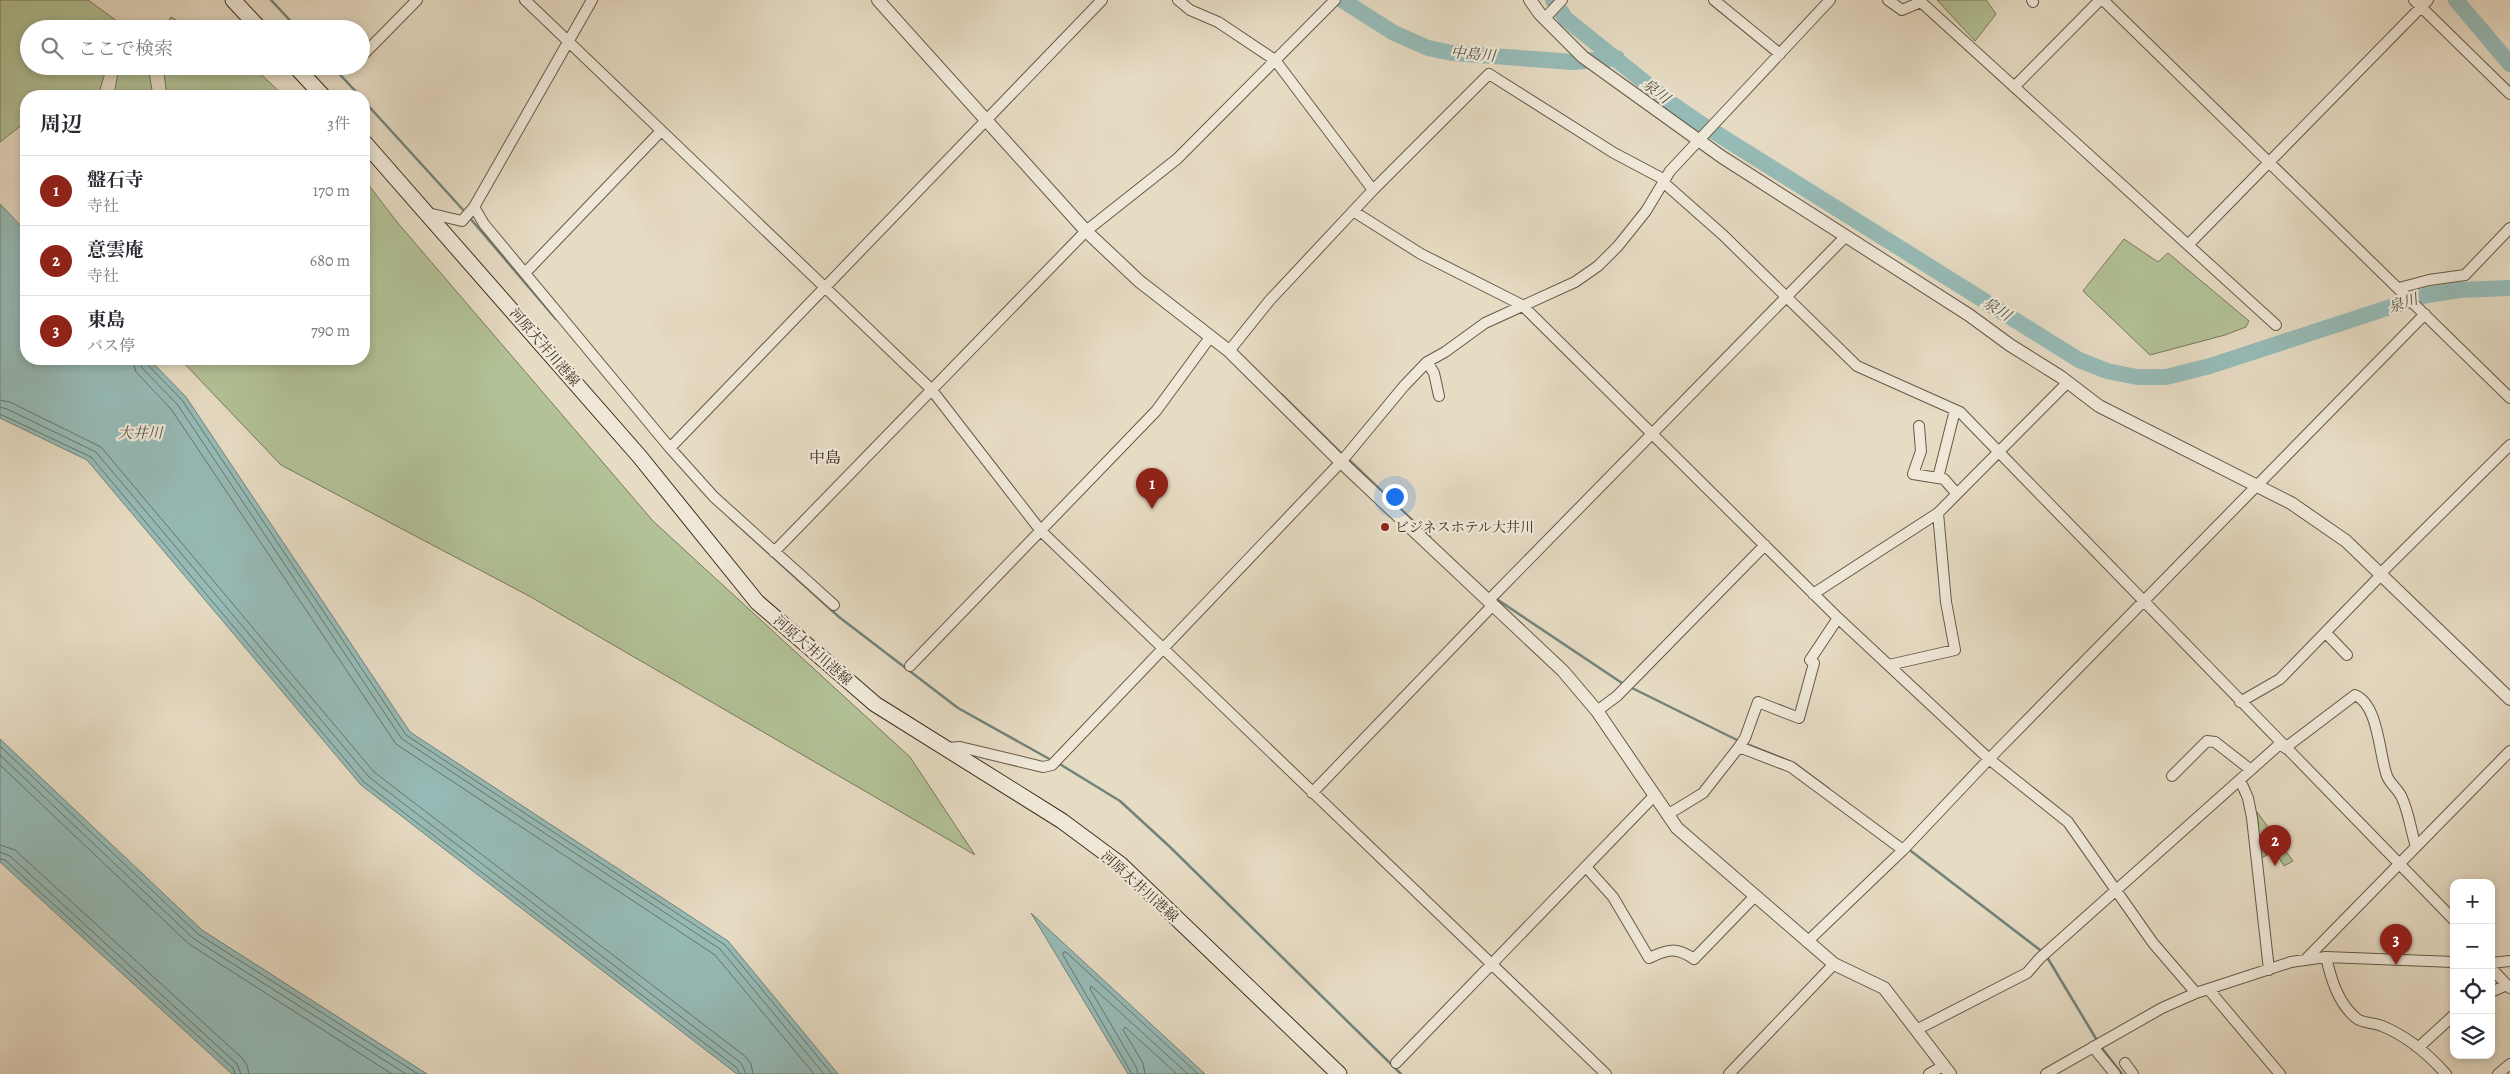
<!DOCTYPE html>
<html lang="ja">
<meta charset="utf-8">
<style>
:root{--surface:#fff;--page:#f7f7f7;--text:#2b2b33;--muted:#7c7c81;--line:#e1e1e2;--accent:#8f2418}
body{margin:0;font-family:Alegreya,"Noto Serif JP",serif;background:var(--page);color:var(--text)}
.controls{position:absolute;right:15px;bottom:15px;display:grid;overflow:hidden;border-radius:10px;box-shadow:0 2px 8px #0003}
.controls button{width:45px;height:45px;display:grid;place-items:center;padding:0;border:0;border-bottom:1px solid var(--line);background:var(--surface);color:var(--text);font:25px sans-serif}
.you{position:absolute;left:1394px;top:496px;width:18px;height:18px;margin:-12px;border:4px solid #fff;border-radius:50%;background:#1a73e8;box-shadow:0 0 0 8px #1a73e833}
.badge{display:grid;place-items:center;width:32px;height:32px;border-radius:50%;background:var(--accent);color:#fff;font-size:16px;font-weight:700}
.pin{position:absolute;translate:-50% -41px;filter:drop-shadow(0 1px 2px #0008)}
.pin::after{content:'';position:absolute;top:26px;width:18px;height:15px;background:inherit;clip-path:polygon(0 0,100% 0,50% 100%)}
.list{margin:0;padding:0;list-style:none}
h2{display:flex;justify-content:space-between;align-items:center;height:65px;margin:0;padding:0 20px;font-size:21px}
h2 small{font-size:16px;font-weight:400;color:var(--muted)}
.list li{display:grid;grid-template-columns:32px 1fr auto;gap:15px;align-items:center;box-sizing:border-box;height:70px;padding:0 20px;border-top:1px solid var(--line)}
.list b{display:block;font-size:19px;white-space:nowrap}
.list p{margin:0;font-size:16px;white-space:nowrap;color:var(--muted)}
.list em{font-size:16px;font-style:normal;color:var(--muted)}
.icon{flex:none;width:28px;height:28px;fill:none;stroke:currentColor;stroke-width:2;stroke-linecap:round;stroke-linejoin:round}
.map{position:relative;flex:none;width:2510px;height:1074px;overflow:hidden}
.search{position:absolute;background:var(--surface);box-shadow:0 2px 8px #0003;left:20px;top:20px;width:350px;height:55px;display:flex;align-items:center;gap:12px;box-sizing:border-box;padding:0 18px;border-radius:28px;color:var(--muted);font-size:19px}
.panel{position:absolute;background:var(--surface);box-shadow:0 2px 8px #0003;left:20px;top:90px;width:350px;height:275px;border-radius:20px}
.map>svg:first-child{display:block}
</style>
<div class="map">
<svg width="2510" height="1074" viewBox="0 0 2510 1074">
<rect width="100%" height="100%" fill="#e6dbc3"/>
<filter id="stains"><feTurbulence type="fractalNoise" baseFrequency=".004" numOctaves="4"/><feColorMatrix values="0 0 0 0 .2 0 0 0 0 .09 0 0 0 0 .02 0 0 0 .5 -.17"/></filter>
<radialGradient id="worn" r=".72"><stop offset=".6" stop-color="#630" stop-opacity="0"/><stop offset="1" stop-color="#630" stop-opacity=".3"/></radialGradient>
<path fill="#b2c196" stroke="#78785a" d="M0,0H88L121,24L119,29H29V66H107L98,96H26V124L19,127L0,142Z
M1937,0H1986L1996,14L1975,41Z
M171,17L191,29H164Z
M119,66H148L153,96H114Z
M163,66H252L284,96H167Z
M364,179L397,222L653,521L910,757L975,855L529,596L281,465L180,359H364Z
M2124,239L2158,262L2168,253L2249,321L2246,327L2225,335L2150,355L2083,291Z
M2257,812L2293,861L2284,866L2275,851L2261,858Z"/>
<path fill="#96bbb7" stroke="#72837a" d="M0,204L26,231V359H149L186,397L410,732L728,941L838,1074H737L361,785L87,460L0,418Z
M0,739L202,930L427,1074H232L0,862Z
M1031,913L1205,1074H1128Z"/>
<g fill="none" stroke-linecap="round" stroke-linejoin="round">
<path stroke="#6a746a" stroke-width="1" d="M132,359L136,372L171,409L396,744L715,955L814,1074
M139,359L142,368L177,404L402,739L720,949L824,1074
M146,359L147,364L182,400L406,735L725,945L832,1074
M0,400L10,402L101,447L374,772L746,1057L751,1064L753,1074
M0,407L7,409L96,452L369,777L741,1063L746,1074
M0,414L91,457L364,782L737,1068L740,1074
M0,746L198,934L418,1074
M0,755L194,939L406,1074
M0,765L189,944L392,1074
M0,845L15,850L242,1058L247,1065L249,1074
M0,852L10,856L237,1064L241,1074
M0,859L5,860L233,1068L235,1074
M1132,1074L1063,955V952H1066L1198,1074
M1138,1074L1136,1067L1090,989L1091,986L1188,1074
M1145,1074L1143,1063L1123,1030L1125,1027L1177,1074"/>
<path stroke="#72837a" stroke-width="2.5" d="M271,0L298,29
M332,66L360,96
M364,101L465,212
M469,217L556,319
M1281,394L1343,455
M1347,458L1430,537
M729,517L839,617L958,708L1053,761
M1495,598L1625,685
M1630,687L1739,741
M1744,743L1794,763L1829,789
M1058,763L1120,801L1169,846L1401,1074
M1907,848L2044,953
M2047,957L2098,1042
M2101,1047L2122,1074"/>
<path stroke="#96bbb7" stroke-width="16" d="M1342,0L1394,33L1428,48L1452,53L1573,62L1617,58
M1553,0L1566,19L1668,101L1700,123L2079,360L2107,371L2137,377H2166L2210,366L2427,295L2459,290L2510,288
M2456,0L2510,64"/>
<defs>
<path id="minor" d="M525,0L931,389L1041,531L1606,1074
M1178,0L1190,10L1218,22L1275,60L1373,190L1270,300L1229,351
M1714,0L1780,54
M1888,0L1902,10L1921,2L2276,325
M2032,0L2033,2
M2103,0L2510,398
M2414,0L2510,94
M1545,18L1562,0
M361,57L417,0
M2014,87L2100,0
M1663,182L1723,235L1857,366L1960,412L2454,920
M1373,190L1489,74L1614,153L1665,180
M474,207L484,224L670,448L714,497L834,605
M1353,211L1421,254L1522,305L1838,618L1989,759L2068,822L2153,943L2196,993
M428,213L462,221L474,207L592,0
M2188,245L2428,0
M525,273L661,131
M2399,288L2429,280L2465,275L2510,228
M1427,362L1434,373L1439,396
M1919,426L1921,451L1913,474L1944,479L1957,494
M670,448L1102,0
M1938,478L1955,410
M774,552L1086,231L1177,159L1335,0
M2380,574L2510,445
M1813,594L1938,513L2067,383
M1488,601L1846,236
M2326,633L2347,655
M1889,665L1955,650L1946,602L1938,513
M910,666L1156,411L1211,336
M2240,702L2280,679L2381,575
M1597,711L1617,696L1765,545
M1739,747L1745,738L1758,702L1799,718L1814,663L1810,660L1838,618
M947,748L960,747L1043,767L1052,765L1341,462L1404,386L1427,362L1445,352L1485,323L1575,282L1598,266L1618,246L1646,211L1670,171L1830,0
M2285,748L2355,695C2379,705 2379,755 2387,776C2390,784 2399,790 2402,798C2409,813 2411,831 2416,847
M2172,776L2207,741L2215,742L2251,770
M2240,780L2248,798L2252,818L2269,970
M1312,793L1493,605
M1667,815L1703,793L1739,747L1791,767L1903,850
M1586,867L1613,897L1649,958C1668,949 1676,947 1694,959L1755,896
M1807,942L1903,850L1989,759L2425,314
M2326,957C2331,979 2338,1003 2356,1018C2363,1024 2373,1022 2382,1026C2407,1036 2428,1054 2446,1074
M2307,958L2510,751
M2491,963L2510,961
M2491,968L2510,988
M2209,990L2280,1074
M2491,992L2507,985
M1916,1030L2027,973L2040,958L2281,743
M2093,1047L2115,1074
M2419,1047L2454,1015
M1396,1063L1655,795
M2125,1063L2133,1074
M1729,1074L1834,964
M1929,1074L1943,1066
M2046,1074L2162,1008L2196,993L2291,962L2326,957L2454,962
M2498,1074L2510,1064"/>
<path id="tertiary" d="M878,0L1086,231L1139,281L1229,351L1341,462L1563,671L1597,711L1677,828L1834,964L1884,988L1950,1074
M1530,0L1540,14L1583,57L1722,157L1969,315L2010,345L2061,377L2099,406L2291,503L2346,541L2510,699"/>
<path id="secondary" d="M233,0L260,29
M295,66L323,96
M364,142L640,457L757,602L875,704L1062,821L1120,864L1339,1074"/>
</defs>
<use href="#minor" stroke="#675947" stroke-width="12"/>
<use href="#tertiary" stroke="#675947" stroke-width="14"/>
<use href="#secondary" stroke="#3d2e1e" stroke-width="17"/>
<use href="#minor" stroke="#efe8d8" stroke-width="10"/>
<use href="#tertiary" stroke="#efe8d8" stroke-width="12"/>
<use href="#secondary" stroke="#efe8d8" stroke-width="15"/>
</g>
<circle fill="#8f2418" stroke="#efe8d8" stroke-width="2" cx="1385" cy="527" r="5"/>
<g text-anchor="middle" stroke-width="4.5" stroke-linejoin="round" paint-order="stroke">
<g font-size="14" fill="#3d2e1e" stroke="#efe8d8">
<text transform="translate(545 347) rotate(49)" y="5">河原大井川港線</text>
<text transform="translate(813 650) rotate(41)" y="5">河原大井川港線</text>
<text transform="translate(1140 886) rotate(42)" y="5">河原大井川港線</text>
</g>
<g font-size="14" fill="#3d2e1e" stroke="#efe8d8" text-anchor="start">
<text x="1395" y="532">ビジネスホテル大井川</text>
</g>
<g font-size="15" font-style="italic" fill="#535144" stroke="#efe8d8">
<text transform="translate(1473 54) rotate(5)" y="5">中島川</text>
<text transform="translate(1656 91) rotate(38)" y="5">泉川</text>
<text transform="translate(2403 303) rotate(-18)" y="5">泉川</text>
<text transform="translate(1997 309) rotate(32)" y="5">泉川</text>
<text x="140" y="438">大井川</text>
</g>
<g font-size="16" fill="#3d2e1e" stroke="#efe8d8">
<text x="825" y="463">中島</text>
</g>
</g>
<rect width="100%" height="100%" filter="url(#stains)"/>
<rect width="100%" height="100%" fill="url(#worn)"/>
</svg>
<div class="controls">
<button>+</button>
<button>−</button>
<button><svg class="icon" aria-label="locate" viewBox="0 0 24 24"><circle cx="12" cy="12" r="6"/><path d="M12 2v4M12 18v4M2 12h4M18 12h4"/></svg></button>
<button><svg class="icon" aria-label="layers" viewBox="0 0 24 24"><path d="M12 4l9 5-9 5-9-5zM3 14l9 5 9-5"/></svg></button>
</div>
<div class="you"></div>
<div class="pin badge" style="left:1152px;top:509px">1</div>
<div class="pin badge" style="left:2275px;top:866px">2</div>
<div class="pin badge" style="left:2396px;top:965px">3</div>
<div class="search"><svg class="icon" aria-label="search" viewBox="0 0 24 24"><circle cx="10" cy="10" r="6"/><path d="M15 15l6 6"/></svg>ここで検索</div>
<section class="panel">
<h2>周辺<small>3件</small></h2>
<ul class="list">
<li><span class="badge">1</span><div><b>盤石寺</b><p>寺社</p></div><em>170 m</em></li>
<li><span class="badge">2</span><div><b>意雲庵</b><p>寺社</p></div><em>680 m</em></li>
<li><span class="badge">3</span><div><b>東島</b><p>バス停</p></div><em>790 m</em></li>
</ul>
</section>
</div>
